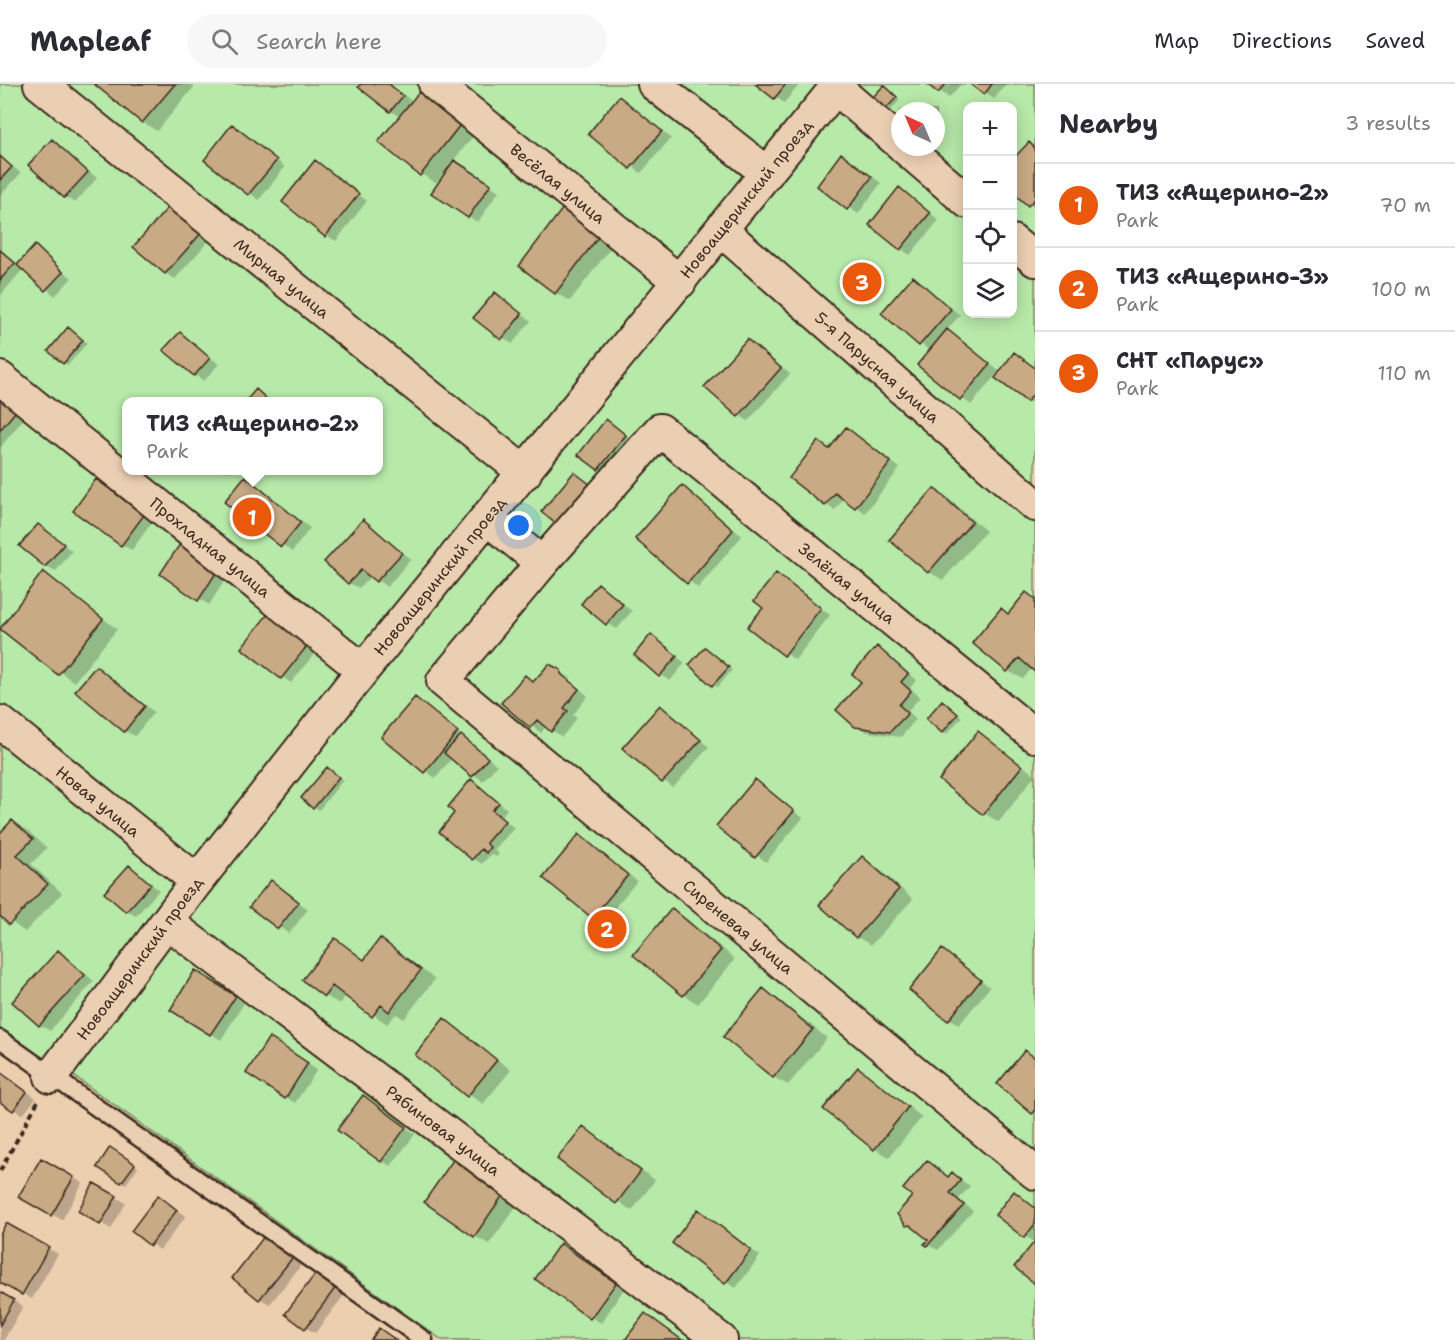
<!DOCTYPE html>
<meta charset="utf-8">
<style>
:root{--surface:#fff;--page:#f7f7f7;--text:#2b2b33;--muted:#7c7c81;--line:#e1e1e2;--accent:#ea580c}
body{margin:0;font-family:"Shantell Sans",sans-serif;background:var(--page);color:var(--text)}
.controls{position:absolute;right:18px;top:18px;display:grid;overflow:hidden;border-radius:12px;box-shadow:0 3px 15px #0003}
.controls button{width:54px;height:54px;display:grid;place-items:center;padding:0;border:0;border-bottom:2px solid var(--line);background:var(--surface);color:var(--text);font:30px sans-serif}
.compass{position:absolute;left:891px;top:18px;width:54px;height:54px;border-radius:50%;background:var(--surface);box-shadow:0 3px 15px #0003;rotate:316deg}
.you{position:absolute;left:519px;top:442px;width:21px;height:21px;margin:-15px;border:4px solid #fff;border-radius:50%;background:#1a73e8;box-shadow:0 0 0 9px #1a73e833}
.badge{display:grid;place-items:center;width:39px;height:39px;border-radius:50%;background:var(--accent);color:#fff;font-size:20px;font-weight:700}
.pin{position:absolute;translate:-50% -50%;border:3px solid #fff;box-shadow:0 2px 6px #0006}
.popup{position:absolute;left:122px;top:313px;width:261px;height:78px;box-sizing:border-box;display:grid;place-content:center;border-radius:12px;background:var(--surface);filter:drop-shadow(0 2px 4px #0005);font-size:20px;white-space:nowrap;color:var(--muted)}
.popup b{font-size:22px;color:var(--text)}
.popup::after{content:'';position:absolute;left:50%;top:100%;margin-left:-12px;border:12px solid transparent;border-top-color:var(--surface)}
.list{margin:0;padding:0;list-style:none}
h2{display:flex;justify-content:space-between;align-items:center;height:78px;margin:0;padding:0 24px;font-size:26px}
h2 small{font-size:20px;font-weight:400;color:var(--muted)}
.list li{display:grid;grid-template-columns:39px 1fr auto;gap:18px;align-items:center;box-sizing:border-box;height:84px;padding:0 24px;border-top:2px solid var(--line)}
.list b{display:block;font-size:22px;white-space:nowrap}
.list p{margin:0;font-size:20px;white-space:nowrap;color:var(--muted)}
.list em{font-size:20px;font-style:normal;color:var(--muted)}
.icon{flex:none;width:33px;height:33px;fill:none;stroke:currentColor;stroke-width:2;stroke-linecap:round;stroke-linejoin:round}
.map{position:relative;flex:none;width:1035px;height:1256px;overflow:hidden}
header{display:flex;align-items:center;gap:36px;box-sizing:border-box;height:84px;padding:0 30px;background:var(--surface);border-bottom:2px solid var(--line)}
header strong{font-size:28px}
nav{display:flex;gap:33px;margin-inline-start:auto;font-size:21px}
.search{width:420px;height:54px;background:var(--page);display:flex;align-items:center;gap:15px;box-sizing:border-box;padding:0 21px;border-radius:33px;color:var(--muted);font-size:22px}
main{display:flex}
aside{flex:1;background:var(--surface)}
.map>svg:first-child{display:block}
</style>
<header>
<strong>Mapleaf</strong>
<div class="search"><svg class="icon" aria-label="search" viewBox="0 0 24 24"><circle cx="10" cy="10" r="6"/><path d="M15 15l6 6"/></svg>Search here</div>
<nav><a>Map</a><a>Directions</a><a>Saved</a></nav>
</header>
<main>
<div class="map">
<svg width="1035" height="1256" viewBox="0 0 1035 1256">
<rect width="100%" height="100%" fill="#eccfaf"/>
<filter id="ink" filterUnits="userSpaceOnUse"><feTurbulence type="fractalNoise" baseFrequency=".0167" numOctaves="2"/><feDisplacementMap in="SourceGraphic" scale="12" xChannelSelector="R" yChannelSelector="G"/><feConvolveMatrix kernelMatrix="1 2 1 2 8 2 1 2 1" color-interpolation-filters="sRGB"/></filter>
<g filter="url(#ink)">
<path fill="#b7e9a9" stroke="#798a64" stroke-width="1.5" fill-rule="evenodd" d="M0,0H1035V1256H442L71,990L33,971L0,945ZM968,22H1012V230H968ZM900,27H936V63H900ZM126,318H378V386H126Z"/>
<path fill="#0003" d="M97,0H190L194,3L157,47L142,38Z
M362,0H390L413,18L419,10L474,51L453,77L499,107L478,138L468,133L444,92L442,91L436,99L421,90L401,33L391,27Z
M758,0H800L784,19Z
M930,0H961L949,14Z
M972,0H1006L994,15Z
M888,6L900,16L884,34L880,31Z
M620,14L671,54L641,89L591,50Z
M232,42L285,83L259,116L206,75Z
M52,57L97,94L75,119L65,113Z
M1029,60L1035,64V124L1012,106Z
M0,73L21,89L0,112Z
M851,77L881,99L858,130L819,102Z
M316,78L367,117L336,157L326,151Z
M899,105L939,136L910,171L901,165Z
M172,121L212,153L175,195L165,189Z
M566,122L616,157L570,217L556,209Z
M35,163L72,194L55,212L23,185L0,212V164L19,181Z
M913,194L960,231L947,246L999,287L971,321L919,280L930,267L883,229Z
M495,210L531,237L512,260L476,233Z
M73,247L87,259L68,281L64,279Z
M180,250L219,280L204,297L195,291Z
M748,256L790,290L748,337L739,331Z
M1015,270L1035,284V321L997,294Z
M0,314L25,333L0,364Z
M616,343L634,357L609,391L580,371Z
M846,345L900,384L865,429L844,414L835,426L826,421L819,358L830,366Z
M245,394L310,444L292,468L227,418Z
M106,403L153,437L132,466L122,461Z
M682,403L742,452L698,504L637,455Z
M934,406L949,415L986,447L943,496L929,488Z
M363,436L411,475L387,503L371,492L359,504L349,499Z
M38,441L72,467L56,487L46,482Z
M190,468L227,493L209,521L162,490Z
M43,489L117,545L74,598L0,543Z
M786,497L830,531L795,576L750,543Z
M598,501L632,527L617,545L607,540Z
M1027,510L1035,515V586L1032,584L1023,595L1008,587L1002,526L1009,531Z
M651,552L685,579L670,597L660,591Z
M323,559L291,599L243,564Z
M877,563L917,596L910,604L920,613L908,627L916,635L901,653L867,648L856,642L863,598Z
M710,567L732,586L718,603L713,601Z
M549,582L571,594V597L588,612L573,631L577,634L562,653L546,642L541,649L503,619L525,593L535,598Z
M97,584L154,628L135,652L125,647Z
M415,615L497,681L483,697L452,674L435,694L383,653Z
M946,620L962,633L947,650L943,648Z
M661,623L709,663L673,704L625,664Z
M979,649L1035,691L999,738L984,729Z
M332,687L343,696L319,726L303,714Z
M471,697L507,725L501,733L514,744L494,766L499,770L496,773L491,770L482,780L473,774L456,729Z
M755,697L803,734L766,778L718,741Z
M12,738L27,746L47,764L31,780L62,809L25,848L0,830V751Z
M580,752L637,797L602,839L593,833Z
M862,774L877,783L913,815L871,861L857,853Z
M129,783L159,806L136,832L127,827Z
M271,798L308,825L289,850L251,822Z
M672,826L687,835L735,875L698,920L684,911Z
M335,856L365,876L381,856L435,895L404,935L396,930L387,940L346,911L340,920L325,912Z
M942,867L990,903L959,941L911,905Z
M58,868L94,897L50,947L40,941Z
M205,893L244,919L221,956L172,925Z
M763,906L778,915L827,954L788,1001L773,993Z
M445,936L511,986L483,1020L417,971Z
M279,961L317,986L295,1019L286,1013Z
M858,985L922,1033L889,1073L874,1064Z
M0,988L36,1014L23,1031L0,1016Z
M373,1019L415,1050L391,1082L381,1077Z
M583,1044L655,1096L632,1127L559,1075Z
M115,1068L138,1083L126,1100L99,1082Z
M41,1076L83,1099L62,1136L20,1112Z
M927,1078L949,1094L952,1090L970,1102L959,1115L973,1127L938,1166L926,1160L930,1156L907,1141Z
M468,1087L517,1121L489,1160L474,1152Z
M95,1101L126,1119L111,1145L80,1127Z
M1015,1109L1035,1123V1158L1025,1152Z
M158,1113L186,1132L160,1166L151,1160Z
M708,1133L760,1172L736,1204L726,1198Z
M7,1141L58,1170L32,1215L0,1197V1154Z
M270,1148L306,1175L270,1220L260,1215Z
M570,1167L624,1205L601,1239L591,1233Z
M320,1186L348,1206L315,1249L306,1244Z
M0,1209L23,1222L4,1256H0Z"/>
<path fill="#c8aa84" stroke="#3b2a1e" stroke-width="1.5" d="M94,0H175L142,39Z
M361,0H389L403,12L390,28L358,3Z
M755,0H786L774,15Z
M927,0H946L938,9Z
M970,0H992L984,11Z
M884,1L897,13L879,32L866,21Z
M419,8L460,41L420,92L378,58Z
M619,12L662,47L630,85L588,50Z
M232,40L277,76L248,111L204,76Z
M52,55L88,88L64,114L28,81Z
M1029,58L1035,64V115L1028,122L1012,108V76Z
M841,69L872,93L847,126L817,102Z
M0,72L12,83L0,96Z
M315,76L359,110L325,153L282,118Z
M454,76L491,100L468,134L431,109Z
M899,103L930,129L900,166L869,141Z
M171,120L203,147L165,190L133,163Z
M566,120L602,148L555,210L519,182Z
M35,161L63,188L45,207L17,181Z
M0,166L15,179L0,196Z
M913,192L951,225L919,262L881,229Z
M495,208L522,230L501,256L473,234Z
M68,243L83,256L63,280L48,267Z
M947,245L990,280L960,316L917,281Z
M180,248L210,274L194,292L163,266Z
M747,255L781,284L738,333L704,303Z
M1014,268L1035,284V308L1027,318L995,294Z
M256,305L270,318H245Z
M0,313L16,327L0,346Z
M606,335L626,351L598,386L578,371Z
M846,343L891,378L855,424L835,409L825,422L789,394L818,357L829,365Z
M574,388L595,404L561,444L541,428Z
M245,392L301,438L281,463L224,418Z
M96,395L144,431L121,462L73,427Z
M682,401L733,446L687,500L635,455Z
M934,404L972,438L928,489L889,456Z
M363,435L402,469L376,498L361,486L348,500L324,478Z
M38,440L64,460L45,483L19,462Z
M180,460L218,486L198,517L160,490Z
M43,487L103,535L58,591L0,545Z
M776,489L821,524L784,572L747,543L763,524L754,517Z
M598,499L623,520L606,541L581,520Z
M1026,508L1035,515V588L1019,574L1007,588L972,559L1001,524L1008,530Z
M275,521L315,552L281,595L241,564Z
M651,550L677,572L659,593L634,571Z
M877,562L908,590L901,598L911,607L899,621L908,629L890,648L855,643L836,626L861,598L852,590Z
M705,563L729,583L712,602L689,581Z
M549,580L561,586V590L579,605L564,624L568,627L551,648L537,636L530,644L501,619L525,591L533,598Z
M96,582L145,622L124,648L75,607Z
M415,613L458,648L424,689L381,653Z
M942,616L958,630L942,649L926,635Z
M660,621L701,656L662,699L622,664Z
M978,647L1022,682L983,731L939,696Z
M461,651L488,674L472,693L444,669Z
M327,683L339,693L313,725L301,714Z
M471,695L499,719L492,726L505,737L486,759L490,763L486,769L481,765L472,776L439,748L454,729L448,723Z
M755,695L794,727L755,774L716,742Z
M12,736L33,755L17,771L48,800L9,841L0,832V749Z
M579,750L628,791L592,834L543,794Z
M862,772L899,805L856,854L819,821Z
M129,781L151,800L126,828L104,809Z
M271,796L299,818L278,845L249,823Z
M672,824L721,866L683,912L633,871Z
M335,854L364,876L380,854L421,886L389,928L381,921L372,933L332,902L324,913L302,896Z
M942,865L981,896L948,937L909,906Z
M58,866L85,891L39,942L12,918Z
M195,886L236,912L210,951L170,926Z
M763,904L813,945L773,994L723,953Z
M444,934L497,976L467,1013L415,971Z
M269,953L308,979L285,1015L246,989Z
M1025,966L1035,974V1027L1032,1030L997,1000Z
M858,983L908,1023L874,1066L823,1025Z
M0,988L27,1008L13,1027L0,1018Z
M363,1011L406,1043L381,1078L337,1046Z
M583,1042L641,1087L616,1120L557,1075Z
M110,1063L135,1080L121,1099L97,1083Z
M41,1074L74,1093L51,1132L18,1113Z
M453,1076L503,1111L474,1153L424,1118Z
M927,1076L948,1093L952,1088L961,1096L950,1109L964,1121L927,1162L924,1160L928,1156L910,1141L906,1142L897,1130L912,1112L903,1105Z
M94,1099L117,1112L100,1141L78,1127Z
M1014,1107L1035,1124V1140L1024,1154L995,1131Z
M158,1111L177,1126L150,1162L131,1147Z
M698,1125L751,1166L725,1200L672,1159Z
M6,1139L49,1163L22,1211L0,1199V1151Z
M269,1146L297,1168L259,1216L232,1194Z
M1035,1157V1200L1014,1183Z
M560,1159L616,1199L590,1235L535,1195Z
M319,1185L339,1199L305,1245L285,1230Z
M0,1208L14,1216L0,1241Z
M645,1229L682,1256H625Z
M379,1244L396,1256H371Z"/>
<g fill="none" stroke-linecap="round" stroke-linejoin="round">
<defs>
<path id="lane" d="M0,955L424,1256"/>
<g id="street">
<path id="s1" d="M40,0L525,389"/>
<path id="s2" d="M435,0L680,198"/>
<path d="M654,0L767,89"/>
<path d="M836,4L900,59"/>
<path d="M904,63L968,118"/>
<path id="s3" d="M721,146L1035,421"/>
<path d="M1012,157L1035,176"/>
<path id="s4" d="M0,294L363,586"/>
<path d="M488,435L542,479"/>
<path id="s5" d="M0,638L197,797"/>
<path id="s6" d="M1035,652L660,346L542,479L443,597L1035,1089"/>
<path id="s7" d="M167,838L721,1256"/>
<path id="s8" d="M51,993L197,797L363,586L839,0"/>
</g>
</defs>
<use href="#lane" stroke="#3b2a1e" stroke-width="21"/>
<use href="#street" stroke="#3b2a1e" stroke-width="36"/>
<path stroke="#3b2a1e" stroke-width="4" stroke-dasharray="6 4.5" stroke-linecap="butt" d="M0,1087L38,1017"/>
<use href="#lane" stroke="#ebcfb2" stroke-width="16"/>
<use href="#street" stroke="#ebcfb2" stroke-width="32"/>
</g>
</g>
<g text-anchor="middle" stroke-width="5" stroke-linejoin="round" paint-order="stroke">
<g font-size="16" fill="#3b2a1e" stroke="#ebcfb2">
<text dy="6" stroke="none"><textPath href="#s2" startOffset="158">Весёлая улица</textPath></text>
<text dy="6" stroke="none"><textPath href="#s8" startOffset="1120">Новоащеринский проезд</textPath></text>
<text dy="6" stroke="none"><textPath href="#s1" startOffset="310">Мирная улица</textPath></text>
<text dy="6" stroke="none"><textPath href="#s3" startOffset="208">5-я Парусная улица</textPath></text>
<text dy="6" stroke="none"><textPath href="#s4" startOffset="270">Прохладная улица</textPath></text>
<text dy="6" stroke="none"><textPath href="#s8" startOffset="634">Новоащеринский проезд</textPath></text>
<text transform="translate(847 499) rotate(39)" y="6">Зелёная улица</text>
<text dy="6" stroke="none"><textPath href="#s5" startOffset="126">Новая улица</textPath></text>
<text dy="6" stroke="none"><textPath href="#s6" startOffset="1200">Сиреневая улица</textPath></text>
<text dy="6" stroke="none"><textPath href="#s8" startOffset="148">Новоащеринский проезд</textPath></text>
<text dy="6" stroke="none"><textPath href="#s7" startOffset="346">Рябиновая улица</textPath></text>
</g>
</g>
</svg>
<div class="controls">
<button>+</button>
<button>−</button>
<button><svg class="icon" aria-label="locate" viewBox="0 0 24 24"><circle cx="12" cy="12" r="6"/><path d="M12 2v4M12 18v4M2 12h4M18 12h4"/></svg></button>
<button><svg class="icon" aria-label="layers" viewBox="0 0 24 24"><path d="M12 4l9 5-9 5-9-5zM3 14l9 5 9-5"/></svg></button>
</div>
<svg class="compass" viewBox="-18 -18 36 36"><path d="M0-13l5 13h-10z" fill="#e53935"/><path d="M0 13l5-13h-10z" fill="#7c7c81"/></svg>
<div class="you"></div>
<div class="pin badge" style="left:252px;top:433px">1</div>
<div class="popup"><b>ТИЗ «Ащерино-2»</b>Park</div>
<div class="pin badge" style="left:607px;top:845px">2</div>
<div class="pin badge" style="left:862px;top:198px">3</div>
</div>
<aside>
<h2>Nearby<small>3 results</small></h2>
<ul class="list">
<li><span class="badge">1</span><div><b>ТИЗ «Ащерино-2»</b><p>Park</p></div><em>70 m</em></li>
<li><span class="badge">2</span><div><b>ТИЗ «Ащерино-3»</b><p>Park</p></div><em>100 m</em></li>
<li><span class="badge">3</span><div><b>СНТ «Парус»</b><p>Park</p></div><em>110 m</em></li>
</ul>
</aside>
</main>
